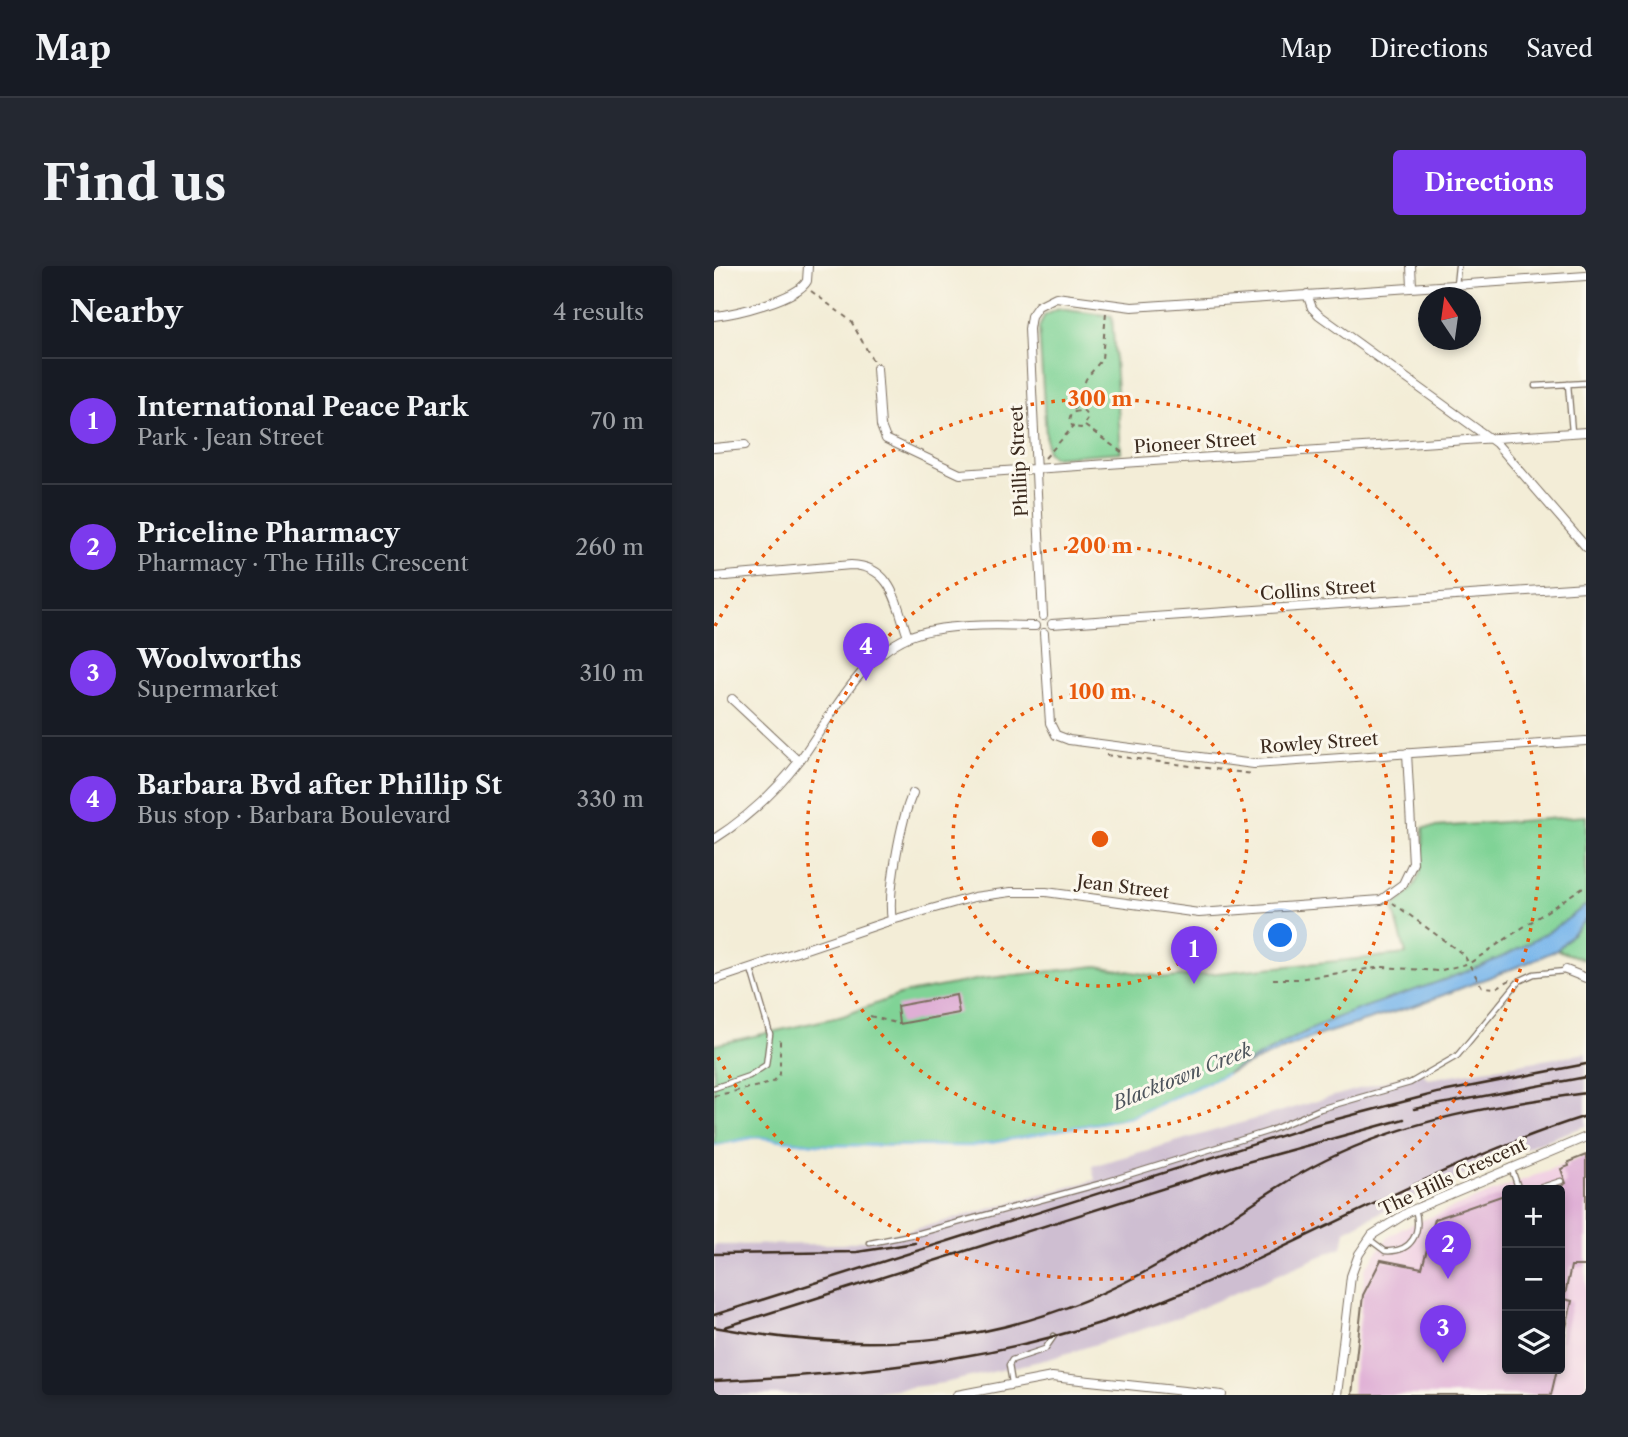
<!DOCTYPE html>
<meta charset="utf-8">
<style>
:root{--surface:#171b24;--page:#242831;--text:#f1f3f6;--muted:#9ea1a6;--line:#363941;--accent:#7c3aed}
body{margin:0;font-family:"Libre Caslon Text",serif;background:var(--page);color:var(--text)}
.controls{position:absolute;right:21px;bottom:21px;display:grid;overflow:hidden;border-radius:7px;box-shadow:0 4px 10px #0003}
.controls button{width:63px;height:63px;display:grid;place-items:center;padding:0;border:0;border-bottom:2px solid var(--line);background:var(--surface);color:var(--text);font:35px sans-serif}
.compass{position:absolute;left:704px;top:21px;width:63px;height:63px;border-radius:50%;background:var(--surface);box-shadow:0 4px 10px #0003;rotate:347deg}
.you{position:absolute;left:567px;top:670px;width:24px;height:24px;margin:-18px;border:5px solid #fff;border-radius:50%;background:#1a73e8;box-shadow:0 0 0 10px #1a73e833}
.badge{display:grid;place-items:center;width:46px;height:46px;border-radius:50%;background:var(--accent);color:#fff;font-size:23px;font-weight:700}
.pin{position:absolute;translate:-50% -58px;filter:drop-shadow(0 2px 4px #0008)}
.pin::after{content:'';position:absolute;top:37px;width:24px;height:21px;background:inherit;clip-path:polygon(0 0,100% 0,50% 100%)}
.list{margin:0;padding:0;list-style:none}
h2{display:flex;justify-content:space-between;align-items:center;height:91px;margin:0;padding:0 28px;font-size:30px}
h2 small{font-size:23px;font-weight:400;color:var(--muted)}
.list li{display:grid;grid-template-columns:46px 1fr auto;gap:21px;align-items:center;box-sizing:border-box;height:126px;padding:0 28px;border-top:2px solid var(--line)}
.list b{display:block;font-size:26px;white-space:nowrap}
.list p{margin:0;font-size:23px;white-space:nowrap;color:var(--muted)}
.list em{font-size:23px;font-style:normal;color:var(--muted)}
.icon{flex:none;width:38px;height:38px;fill:none;stroke:currentColor;stroke-width:2;stroke-linecap:round;stroke-linejoin:round}
.map{position:relative;flex:none;width:872px;height:1129px;overflow:hidden;border-radius:7px}
header{display:flex;align-items:center;gap:42px;box-sizing:border-box;height:98px;padding:0 35px;background:var(--surface);border-bottom:2px solid var(--line)}
header strong{font-size:33px}
nav{display:flex;gap:38px;margin-inline-start:auto;font-size:24px}
.intro{display:flex;align-items:center;justify-content:space-between;box-sizing:border-box;height:168px;padding:0 42px}
h1{margin:0;font-size:49px}
.button{padding:18px 32px;border-radius:7px;background:var(--accent);color:#fff;font-size:24px;font-weight:700}
main{display:flex;gap:42px;padding:0 42px}
aside{flex:1;background:var(--surface);border-radius:7px;box-shadow:0 4px 10px #0003}
.map>svg:first-child{display:block}
</style>
<header>
<strong>Map</strong>
<nav><a>Map</a><a>Directions</a><a>Saved</a></nav>
</header>
<div class="intro"><h1>Find us</h1><a class="button">Directions</a></div>
<main>
<aside>
<h2>Nearby<small>4 results</small></h2>
<ul class="list">
<li><span class="badge">1</span><div><b>International Peace Park</b><p>Park · Jean Street</p></div><em>70 m</em></li>
<li><span class="badge">2</span><div><b>Priceline Pharmacy</b><p>Pharmacy · The Hills Crescent</p></div><em>260 m</em></li>
<li><span class="badge">3</span><div><b>Woolworths</b><p>Supermarket</p></div><em>310 m</em></li>
<li><span class="badge">4</span><div><b>Barbara Bvd after Phillip St</b><p>Bus stop · Barbara Boulevard</p></div><em>330 m</em></li>
</ul>
</aside>
<div class="map">
<svg width="872" height="1129" viewBox="0 0 872 1129">
<rect width="100%" height="100%" fill="#fbf7ec"/>
<filter id="ink" filterUnits="userSpaceOnUse"><feTurbulence type="fractalNoise" baseFrequency=".0143" numOctaves="2"/><feDisplacementMap in="SourceGraphic" scale="14" xChannelSelector="R" yChannelSelector="G"/><feConvolveMatrix kernelMatrix="1 2 1 2 8 2 1 2 1" color-interpolation-filters="sRGB"/></filter>
<filter id="wash" filterUnits="userSpaceOnUse"><feTurbulence type="fractalNoise" baseFrequency=".00686" numOctaves="4" result="noise"/><feDisplacementMap in="SourceGraphic" scale="28" xChannelSelector="R" yChannelSelector="G"/><feGaussianBlur stdDeviation="1.57" result="paint"/><feColorMatrix in="noise" values="0 0 0 0 0 0 0 0 0 0 0 0 0 0 0 0 0 1.4 0 .05"/><feComposite in="paint" operator="in"/></filter>
<g filter="url(#wash)">
<rect width="100%" height="100%" fill="#f3edd7"/>
<path fill="#f1d0e3" fill-rule="evenodd" d="M872,889V1129H639L638,1115L651,1003L674,971L691,961ZM793,924H846V1103H793Z"/>
<path fill="#cebed1" d="M872,787V860L818,879L673,943L631,965L628,981L458,1054L335,1093L230,1117L136,1129H0V979L129,978L187,967L381,914L378,900L707,805L714,813Z"/>
<path fill="#80d396" stroke="#5e7e5a" stroke-width="2" d="M344,43L398,50L407,186L339,191L333,185L325,62L330,50Z
M872,550V639L842,663L798,689L734,715L622,752L509,809L416,851L260,880L112,879L42,871L0,879V779L129,750L188,728L267,713L383,700L454,712L692,688L679,641C709,620 711,596 709,562Z
M872,653V694L843,684Z"/>
<path fill="#78b6eb" stroke="#5a7084" stroke-width="2" d="M872,639V653L843,684L818,695L703,739L596,772L509,809C547,790 585,767 624,751C715,716 794,702 872,639Z"/>
<g fill="none" stroke-linecap="round" stroke-linejoin="round">
<path stroke="#78b6eb" stroke-width="2.5" d="M0,879L42,871L112,879L260,880L416,851L512,808"/>
</g>
<g id="blocks">
<path fill="#dfafd5" d="M242,729L245,747L185,758L183,740Z
M872,889V1000H857L850,1033L858,1035L849,1075H846V937L851,935L846,921L852,917L847,903L855,900L854,896Z
M790,929L793,938V1103H843L837,1129H638L649,1029L667,994L708,1002L721,953Z"/>
</g>
</g>
<g filter="url(#ink)">
<use href="#blocks" fill-opacity="0" stroke="#7b6e5f" stroke-width="2"/>
<g fill="none" stroke-linecap="round" stroke-linejoin="round">
<defs>
<path id="service" d="M742,19L744,0
M854,118L858,166
M821,120L872,117
M0,822L35,810L52,799L56,768L37,703
M797,901L805,924
M819,924L847,915
M655,973L671,985C698,987 708,966 701,943
M156,977L206,967L385,918L555,865L606,843L696,817L743,790L805,715L820,708L851,705
M298,1117L295,1099L298,1094L331,1083L340,1070"/>
<path id="minor" d="M697,0L698,21
M593,28L598,42L605,49L782,177L872,281
M0,50C21,48 83,33 93,15L94,0
M163,102L167,160L172,173L246,208L872,166
M0,182L31,179
M0,311L137,299C179,300 182,338 194,371
M329,350L315,63L317,50L324,40L342,31L418,41L872,10
M338,358L872,321
M330,367L336,457L342,469L355,474L540,498L872,475
M18,433L84,495
M0,573C33,552 62,525 86,494C117,452 144,393 194,371C227,357 285,359 321,360
M178,654C173,628 187,552 199,527
M852,704L872,712
M0,714L178,654L260,631L297,626H332L485,647L667,634L689,618L699,597L693,487
M243,1129L338,1111L508,1129
M623,1129L637,1010L645,988L658,969L696,945L872,871"/>
</defs>
<use href="#service" stroke="#7b6e5f" stroke-width="7"/>
<use href="#minor" stroke="#7b6e5f" stroke-width="10"/>
<path stroke="#7b6e5f" stroke-width="2" stroke-dasharray="5 5" stroke-linecap="butt" d="M97,25L137,55L159,95
M360,144L372,113L388,93L392,46
M371,160L409,187
M331,192L359,161L355,155L357,147L369,144L374,152L367,162L359,161
M392,489L539,508
M679,637L750,689L768,721L782,722L796,714
M559,713H584L668,701L724,705L756,697L872,619
M156,750L185,758
M0,830L58,817L66,808V774"/>
<use href="#service" stroke="#fff" stroke-width="4.5"/>
<use href="#minor" stroke="#fff" stroke-width="8"/>
<path stroke="#3b2a1e" stroke-width="2.5" d="M700,843L872,811
M0,988L143,986L201,977
M0,1049L604,858L723,827L872,798
M0,1061C161,1091 301,1081 445,998C502,965 553,923 612,894C694,853 782,839 872,827
M11,1061L533,896L690,853
M0,1115C163,1107 313,1092 465,1028C602,971 730,895 872,850"/>
</g>
</g>
<g fill="none" stroke="#e8590c" stroke-width="3.5" stroke-dasharray="3.5 7">
<circle cx="386" cy="573" r="147"/>
<circle cx="386" cy="573" r="293"/>
<path d="M1 360A440 440 0 1 1 1 786"/>
</g>
<g text-anchor="middle" stroke-width="6" stroke-linejoin="round" paint-order="stroke">
<g font-size="18" fill="#3b2a1e" stroke="#fbf7ec">
<text transform="translate(481 177) rotate(-4)" y="6">Pioneer Street</text>
<text transform="translate(305 195) rotate(-93)" y="6">Phillip Street</text>
<text transform="translate(604 324) rotate(-4)" y="6">Collins Street</text>
<text transform="translate(605 477) rotate(-4)" y="6">Rowley Street</text>
<text transform="translate(409 621) rotate(7)" y="6">Jean Street</text>
<text transform="translate(739 911) rotate(-25)" y="6">The Hills Crescent</text>
</g>
<g font-size="19" font-style="italic" fill="#4d545c" stroke="#fbf7ec">
<text transform="translate(468 810) rotate(-22)" y="7">Blacktown Creek</text>
</g>
</g>
<circle cx="386" cy="573" r="10" fill="#e8590c" stroke="#fbf7ec" stroke-width="3.5"/>
<g font-size="21" text-anchor="middle" font-weight="bold" fill="#e8590c" stroke="#fbf7ec" stroke-width="6" stroke-linejoin="round" paint-order="stroke">
<text x="386" y="140">300 m</text>
<text x="386" y="287">200 m</text>
<text x="386" y="433">100 m</text>
</g>
</svg>
<div class="controls">
<button>+</button>
<button>−</button>
<button><svg class="icon" aria-label="layers" viewBox="0 0 24 24"><path d="M12 4l9 5-9 5-9-5zM3 14l9 5 9-5"/></svg></button>
</div>
<svg class="compass" viewBox="-18 -18 36 36"><path d="M0-13l5 13h-10z" fill="#e53935"/><path d="M0 13l5-13h-10z" fill="#9ea1a6"/></svg>
<div class="you"></div>
<div class="pin badge" style="left:480px;top:718px">1</div>
<div class="pin badge" style="left:734px;top:1013px">2</div>
<div class="pin badge" style="left:729px;top:1097px">3</div>
<div class="pin badge" style="left:152px;top:415px">4</div>
</div>
</main>
